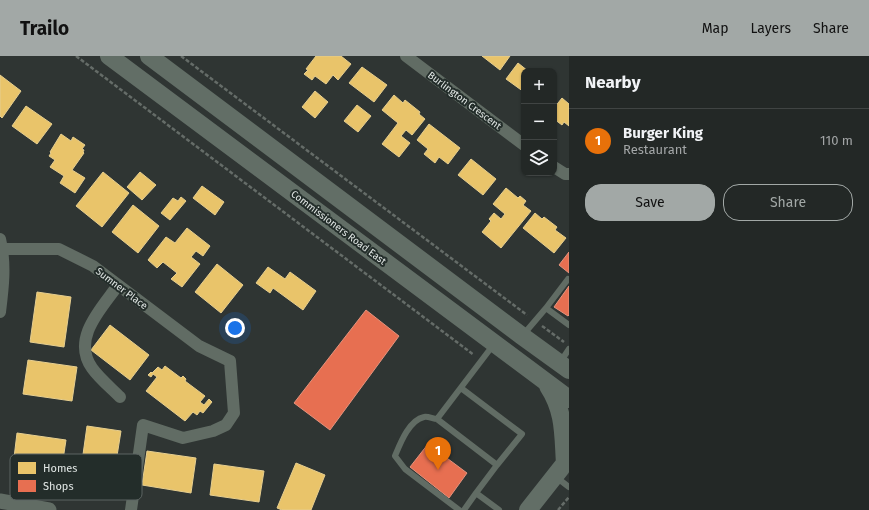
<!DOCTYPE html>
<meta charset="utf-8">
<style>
:root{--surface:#232826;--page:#2f3432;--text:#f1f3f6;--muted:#a3a6a7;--line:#404443;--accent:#a2a8a6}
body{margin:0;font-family:"Fira Sans",sans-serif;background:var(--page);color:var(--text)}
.controls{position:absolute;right:12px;top:12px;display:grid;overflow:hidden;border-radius:8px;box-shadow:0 1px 3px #0004}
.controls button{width:36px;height:36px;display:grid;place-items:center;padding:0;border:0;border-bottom:1px solid var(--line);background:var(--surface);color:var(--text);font:20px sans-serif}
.you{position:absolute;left:235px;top:272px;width:14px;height:14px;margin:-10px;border:3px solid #fff;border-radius:50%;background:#1a73e8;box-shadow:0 0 0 6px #1a73e833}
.badge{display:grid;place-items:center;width:26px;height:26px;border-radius:50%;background:var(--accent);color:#fff;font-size:13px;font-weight:700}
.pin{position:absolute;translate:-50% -33px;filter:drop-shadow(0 1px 2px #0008)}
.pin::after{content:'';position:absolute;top:21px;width:14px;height:12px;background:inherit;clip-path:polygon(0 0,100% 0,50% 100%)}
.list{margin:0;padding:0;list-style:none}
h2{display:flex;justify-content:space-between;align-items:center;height:52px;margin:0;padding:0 16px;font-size:17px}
h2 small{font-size:13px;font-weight:400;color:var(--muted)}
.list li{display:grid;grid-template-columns:26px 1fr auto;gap:12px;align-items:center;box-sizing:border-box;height:64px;padding:0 16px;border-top:1px solid var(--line)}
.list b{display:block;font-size:15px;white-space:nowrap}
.list p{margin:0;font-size:13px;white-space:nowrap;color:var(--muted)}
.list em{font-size:13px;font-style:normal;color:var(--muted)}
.actions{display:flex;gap:8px;padding:12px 16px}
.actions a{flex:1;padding:9px 0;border:1px solid var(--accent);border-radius:16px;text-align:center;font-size:14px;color:var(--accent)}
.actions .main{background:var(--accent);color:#111}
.icon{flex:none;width:22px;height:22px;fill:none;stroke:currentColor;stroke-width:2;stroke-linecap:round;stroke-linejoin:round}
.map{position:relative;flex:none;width:569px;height:454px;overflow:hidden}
header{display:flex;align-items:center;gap:24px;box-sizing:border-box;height:56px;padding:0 20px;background:var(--accent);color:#111}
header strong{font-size:19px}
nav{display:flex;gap:22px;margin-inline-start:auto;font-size:14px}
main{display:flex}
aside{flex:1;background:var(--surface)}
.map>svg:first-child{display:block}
</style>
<header>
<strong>Trailo</strong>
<nav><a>Map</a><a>Layers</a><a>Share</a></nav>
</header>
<main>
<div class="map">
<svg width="569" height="454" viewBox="0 0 569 454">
<rect width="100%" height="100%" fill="#2f3533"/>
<path fill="#e9c46a" stroke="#e6ce8f" d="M316,0H341L351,8L338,24L333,19L326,28L315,20L312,24L304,18L308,14L306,13Z
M482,0H510L500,14Z
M518,7L528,15H524V36L506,23Z
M362,11L387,29L374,46L349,27Z
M0,19L21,35L2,62L0,60Z
M315,35L328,46L315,62L302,51Z
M394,39L403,47L405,44L420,56L419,58L425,63L412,79L406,74L401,80L410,87L399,101L382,88L398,67L382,54Z
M562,42L569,48V70L564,66L562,69L554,63V52Z
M357,49L371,60L358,76L344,65Z
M26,50L52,68L37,88L12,70Z
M429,68L460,92L448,108L439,101L435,107L424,98L428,93L417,84Z
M61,78L71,85L73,81L85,89L82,93L84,94L83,96L84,97L72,114L85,122L75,137L60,127L64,120L50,111L55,104L49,100L51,97L50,96Z
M471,103L496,123L483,139L458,119Z
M103,116L129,137L102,171L76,150Z
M140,116L156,129L142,144L127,131Z
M202,130L224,146L215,159L193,142Z
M506,132L518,142L520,140L526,145L523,149L531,155L501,192L482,176L491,165L489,163L494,157L501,163L505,158L493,148Z
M181,141L186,145L170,164L161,157L173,142L178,145Z
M133,149L159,170L138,197L112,176Z
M535,157L542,163L544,161L557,171L555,174L566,182L554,197L523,172Z
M187,172L210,190L203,200L196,195L191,201L200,208L182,231L171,223L177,217L163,206L157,212L148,204L166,181L175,187Z
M217,208L243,229L221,257L195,236Z
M268,211L285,223L290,216L316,235L303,254L273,232L270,237L256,227Z
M37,236L71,241L64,291L30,286Z
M110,269L149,299L130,324L91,294Z
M28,304L77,311L72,345L23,338Z
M165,310L181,322L183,320L186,323L185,325L205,340L200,346L204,349L209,343L212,346L203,357L200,355L197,359L193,356L185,365L146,335L157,321L153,318L151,321L148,319L151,316L152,317L158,311L162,314Z
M87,370L121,375L113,425L80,420Z
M17,377L66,384L61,417L13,410Z
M147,395L196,402L191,437L142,429Z
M296,407L325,419L311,454H282L277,452Z
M214,408L264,415L259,446L210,439Z"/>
<path fill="#e76f51" stroke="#e5937d" d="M569,196V217L559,209Z
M569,230V259L568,260L554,251Z
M366,254L399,280L330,374L294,347Z
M428,388L467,417L449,442L410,411Z"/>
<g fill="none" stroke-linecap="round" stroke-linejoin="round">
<path stroke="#656c68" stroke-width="2.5" stroke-dasharray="4 2" stroke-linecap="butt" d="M76,0L474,299
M181,0L527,259
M542,270L564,286
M558,454L569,441"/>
<path stroke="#616c64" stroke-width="6" d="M546,252L568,223L569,224
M523,279L546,252L569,269
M494,288L437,363L497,409L476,437L499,454
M561,305L569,293
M461,332L522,378L497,409
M437,363C433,363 428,360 424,361C409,364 400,388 395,400L405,413L459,454
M556,421L569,431
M464,454L476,437"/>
<path stroke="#616c64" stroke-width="12" d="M406,0L524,89
M554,111L565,118H569
M0,183C6,208 3,232 0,256
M2,193H59L93,210L199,290L230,305L234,357L226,369L213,375L183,382L143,369L131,454
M118,229C102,252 71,282 92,312C99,322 111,332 120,341"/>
<path stroke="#616c64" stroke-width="15" d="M0,445L49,454"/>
<path stroke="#626e66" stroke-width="18" d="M109,0L569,343
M149,0L522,280L569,314
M548,330C565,356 563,379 565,408
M528,454L569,402"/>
</g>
<g text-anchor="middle" stroke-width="4" stroke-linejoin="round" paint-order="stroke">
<g font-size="10" fill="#e0e6e4" stroke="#232d2a">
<text transform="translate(465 44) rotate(37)" y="4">Burlington Crescent</text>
<text transform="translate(339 171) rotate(37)" y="4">Commissioners Road East</text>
<text transform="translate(122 232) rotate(37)" y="4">Sumner Place</text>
</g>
</g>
<rect x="10" y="398" width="132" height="46" rx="6" fill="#232d2a" stroke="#5c6462" stroke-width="1"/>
<rect x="18" y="406" width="18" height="12" fill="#e9c46a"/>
<rect x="18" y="424" width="18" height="12" fill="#e76f51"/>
<g font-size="11" fill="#e0e6e4">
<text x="43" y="416">Homes</text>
<text x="43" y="434">Shops</text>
</g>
</svg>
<div class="controls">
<button>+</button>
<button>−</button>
<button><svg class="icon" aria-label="layers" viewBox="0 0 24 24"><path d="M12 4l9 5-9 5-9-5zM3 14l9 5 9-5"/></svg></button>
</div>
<div class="you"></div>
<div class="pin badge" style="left:438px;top:414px;background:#e8710a">1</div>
</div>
<aside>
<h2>Nearby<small></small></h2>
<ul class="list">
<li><span class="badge" style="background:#e8710a">1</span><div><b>Burger King</b><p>Restaurant</p></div><em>110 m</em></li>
</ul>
<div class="actions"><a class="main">Save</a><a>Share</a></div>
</aside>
</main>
